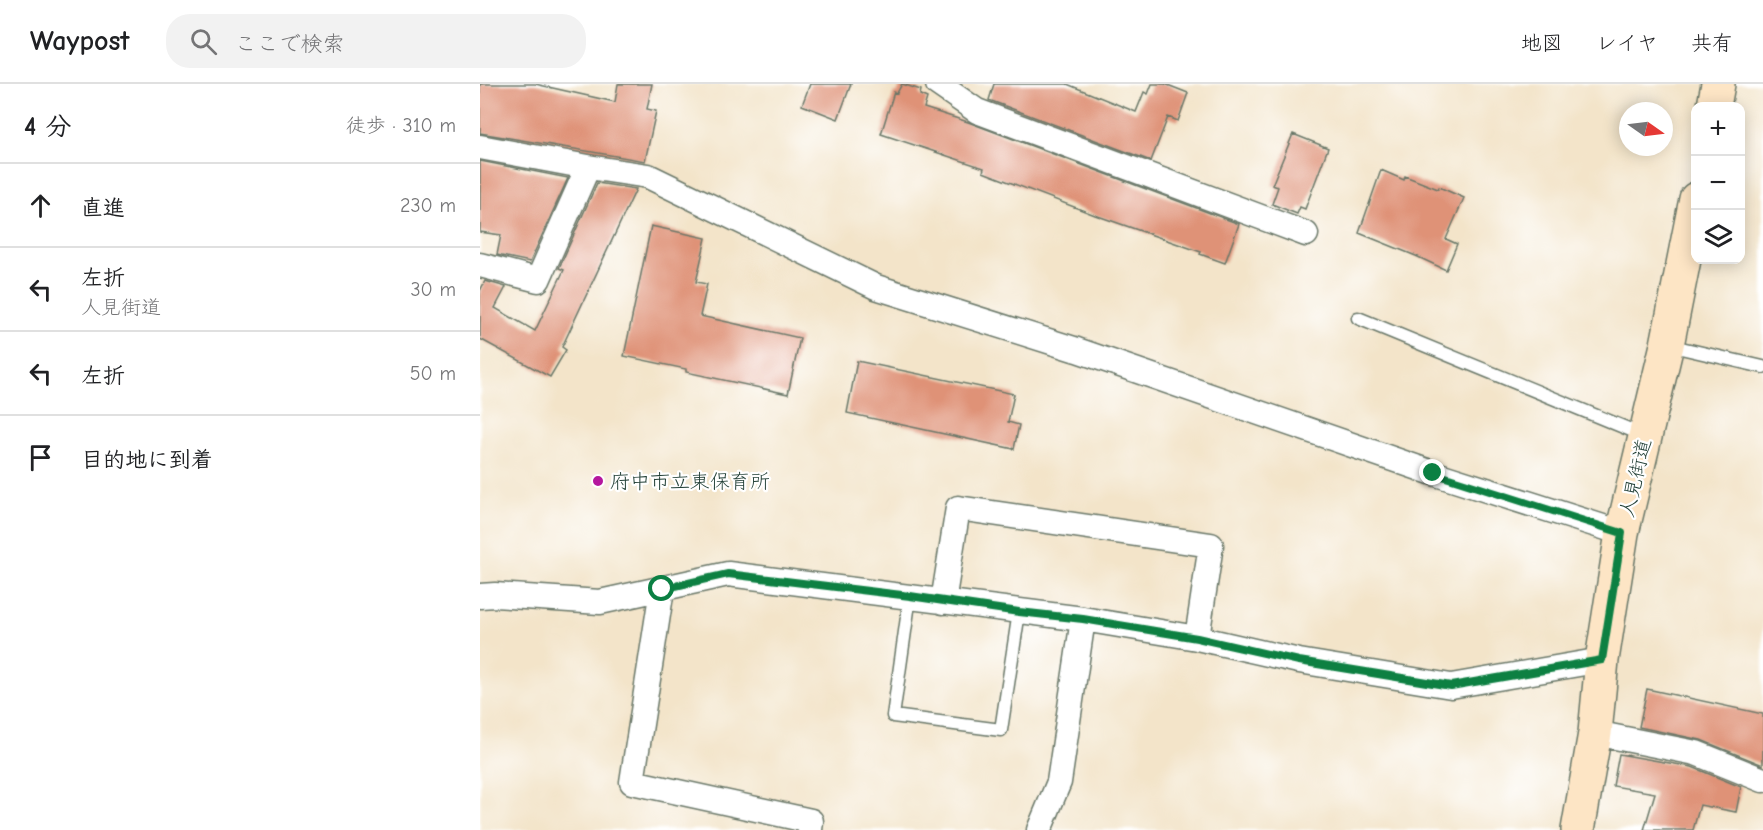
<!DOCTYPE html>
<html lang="ja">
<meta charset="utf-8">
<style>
:root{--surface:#fff;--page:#f2f2f2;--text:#202124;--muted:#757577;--line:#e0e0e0}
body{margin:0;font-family:"Comic Neue","Klee One",sans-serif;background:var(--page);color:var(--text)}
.controls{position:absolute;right:18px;top:18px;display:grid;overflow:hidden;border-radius:12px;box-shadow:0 3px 15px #0003}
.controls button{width:54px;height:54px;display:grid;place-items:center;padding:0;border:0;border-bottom:2px solid var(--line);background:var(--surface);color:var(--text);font:30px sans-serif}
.compass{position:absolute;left:1139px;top:18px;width:54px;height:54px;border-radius:50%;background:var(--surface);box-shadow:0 3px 15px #0003;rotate:104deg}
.stop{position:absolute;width:18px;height:18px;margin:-14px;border:4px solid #0b8043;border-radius:50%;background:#fff}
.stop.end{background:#0b8043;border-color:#fff;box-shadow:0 2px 6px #0008}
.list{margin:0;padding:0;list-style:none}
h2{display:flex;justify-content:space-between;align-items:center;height:78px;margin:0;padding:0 24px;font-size:26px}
h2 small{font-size:20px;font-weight:400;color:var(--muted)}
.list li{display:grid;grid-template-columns:39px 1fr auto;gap:18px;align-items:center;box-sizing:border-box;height:84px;padding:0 24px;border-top:2px solid var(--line)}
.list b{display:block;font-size:22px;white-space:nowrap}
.list p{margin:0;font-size:20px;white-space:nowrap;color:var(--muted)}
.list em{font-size:20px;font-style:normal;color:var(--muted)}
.icon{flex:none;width:33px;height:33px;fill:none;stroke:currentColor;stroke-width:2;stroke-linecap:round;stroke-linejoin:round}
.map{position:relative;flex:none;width:1283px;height:746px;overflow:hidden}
header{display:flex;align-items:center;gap:36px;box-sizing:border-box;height:84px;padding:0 30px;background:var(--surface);border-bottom:2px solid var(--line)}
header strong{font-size:28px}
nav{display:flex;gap:33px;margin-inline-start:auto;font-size:21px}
.search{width:420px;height:54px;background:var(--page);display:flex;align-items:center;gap:15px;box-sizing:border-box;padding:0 21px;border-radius:24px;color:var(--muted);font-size:22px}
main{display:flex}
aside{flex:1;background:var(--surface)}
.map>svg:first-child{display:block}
</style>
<header>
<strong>Waypost</strong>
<div class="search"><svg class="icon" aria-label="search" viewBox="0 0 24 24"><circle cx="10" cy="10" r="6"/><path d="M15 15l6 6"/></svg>ここで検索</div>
<nav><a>地図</a><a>レイヤ</a><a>共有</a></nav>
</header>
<main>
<aside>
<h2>4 分<small>徒歩 · 310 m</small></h2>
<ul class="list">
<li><svg class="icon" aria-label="ahead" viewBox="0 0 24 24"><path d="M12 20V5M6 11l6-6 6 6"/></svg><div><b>直進</b></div><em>230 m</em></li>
<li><svg class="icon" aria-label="left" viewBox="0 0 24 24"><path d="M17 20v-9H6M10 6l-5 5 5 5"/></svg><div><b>左折</b><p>人見街道</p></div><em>30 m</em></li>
<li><svg class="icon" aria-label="left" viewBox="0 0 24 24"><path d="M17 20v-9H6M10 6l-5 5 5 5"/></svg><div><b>左折</b></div><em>50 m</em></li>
<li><svg class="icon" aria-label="arrive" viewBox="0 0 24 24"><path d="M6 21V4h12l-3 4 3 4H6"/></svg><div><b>目的地に到着</b></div></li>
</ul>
</aside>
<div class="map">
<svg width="1283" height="746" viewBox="0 0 1283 746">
<rect width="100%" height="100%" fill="#fff"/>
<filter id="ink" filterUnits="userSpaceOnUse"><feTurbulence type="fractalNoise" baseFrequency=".0167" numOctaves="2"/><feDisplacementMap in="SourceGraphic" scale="12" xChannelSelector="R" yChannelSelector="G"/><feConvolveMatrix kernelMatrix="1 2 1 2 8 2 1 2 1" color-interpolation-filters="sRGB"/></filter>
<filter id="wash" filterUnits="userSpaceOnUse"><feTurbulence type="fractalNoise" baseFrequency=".008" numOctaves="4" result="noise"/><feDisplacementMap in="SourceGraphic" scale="24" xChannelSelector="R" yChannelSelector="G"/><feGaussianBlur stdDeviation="1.35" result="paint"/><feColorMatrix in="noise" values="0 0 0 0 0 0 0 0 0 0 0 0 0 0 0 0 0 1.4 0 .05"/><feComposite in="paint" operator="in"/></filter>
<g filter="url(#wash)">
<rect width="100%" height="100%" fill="#f3e4c9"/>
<g id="blocks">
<path fill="#df9277" d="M0,0H55L135,18L138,0H172L167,25L176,27L165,77L0,49Z
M330,0H371L358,35L322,21Z
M422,0L441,6L440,11L447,14L444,24L488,38L759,140L745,179L720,170L721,168L615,131L503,88L504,84L401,50L414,8L417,9Z
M514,0H587L656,28L664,8L668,10L672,0H685L708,9L698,37L688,33L671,77L509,16Z
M813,50L848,64L825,125L820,123L817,130L792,120L798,103L792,101Z
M0,77L88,94L50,178L17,171L21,151L0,148Z
M901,86L924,96L925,92L958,105L959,103L984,114L966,155L977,160L966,186L936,172L879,149Z
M117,99L156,105L82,263L86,266L70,293L0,255V207L5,197L26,203L15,224L55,247L84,186L79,184Z
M171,142L226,154L216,198L227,200L220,232L320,254L308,310L206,288V285L144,272Z
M377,277L534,310L528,338L539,341L534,365L367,329Z
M1167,605L1283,630V681L1221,656L1159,643Z
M1139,670L1212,683L1261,703L1256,728L1220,721L1213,746H1164L1175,709L1133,702Z"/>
</g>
</g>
<g filter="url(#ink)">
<use href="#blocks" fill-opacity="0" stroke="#697768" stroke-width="1.5"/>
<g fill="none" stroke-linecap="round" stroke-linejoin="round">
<defs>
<path id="service" d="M878,234L1163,351
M1188,261L1283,283
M430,512L413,632L521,646L539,528"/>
<path id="minor" d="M458,0L497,27L826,150
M0,63L108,83L168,92L396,203L597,266L953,389L1142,449
M0,181L58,196L108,83
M182,505L152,698L331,737L330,746
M0,512L15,511L120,518L248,490L603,535L717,554L819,577L971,602L1122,576
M463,518L478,424L731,461L717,554
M1115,649L1216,669L1283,696
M559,746L579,698L603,535"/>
<path id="secondary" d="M1234,22L1238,0
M1098,746L1115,649L1122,576L1142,449L1187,261L1216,115"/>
</defs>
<use href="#service" stroke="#697768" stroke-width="15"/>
<use href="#minor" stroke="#697768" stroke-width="27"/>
<use href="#secondary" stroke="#697768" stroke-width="36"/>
<use href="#service" stroke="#fff" stroke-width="12"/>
<use href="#minor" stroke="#fff" stroke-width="24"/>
<use href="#secondary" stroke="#fde5c5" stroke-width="33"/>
</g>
</g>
<g fill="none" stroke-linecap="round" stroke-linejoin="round" filter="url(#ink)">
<path stroke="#0b8043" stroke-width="8" d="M182,505L248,490L430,512L539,528L603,535L717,554L819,577L971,602L1122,576L1142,449L953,389"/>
</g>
<circle fill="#b5179e" stroke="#fff" stroke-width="2" cx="118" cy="397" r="6"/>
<g text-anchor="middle" stroke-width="4.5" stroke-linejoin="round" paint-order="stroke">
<g font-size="20" fill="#1f3d34" stroke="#fff">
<text transform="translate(1155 394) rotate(-77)" y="7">人見街道</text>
</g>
<g font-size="20" fill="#1f3d34" stroke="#fff" text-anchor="start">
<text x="130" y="404">府中市立東保育所</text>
</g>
</g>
</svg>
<div class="controls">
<button>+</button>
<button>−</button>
<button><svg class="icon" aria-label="layers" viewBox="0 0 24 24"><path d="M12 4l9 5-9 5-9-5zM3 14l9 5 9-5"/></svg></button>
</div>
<svg class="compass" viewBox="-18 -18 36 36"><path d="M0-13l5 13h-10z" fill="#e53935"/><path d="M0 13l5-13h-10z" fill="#757577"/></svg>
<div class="stop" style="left:182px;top:505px"></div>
<div class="stop end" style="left:953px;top:389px"></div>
</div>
</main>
